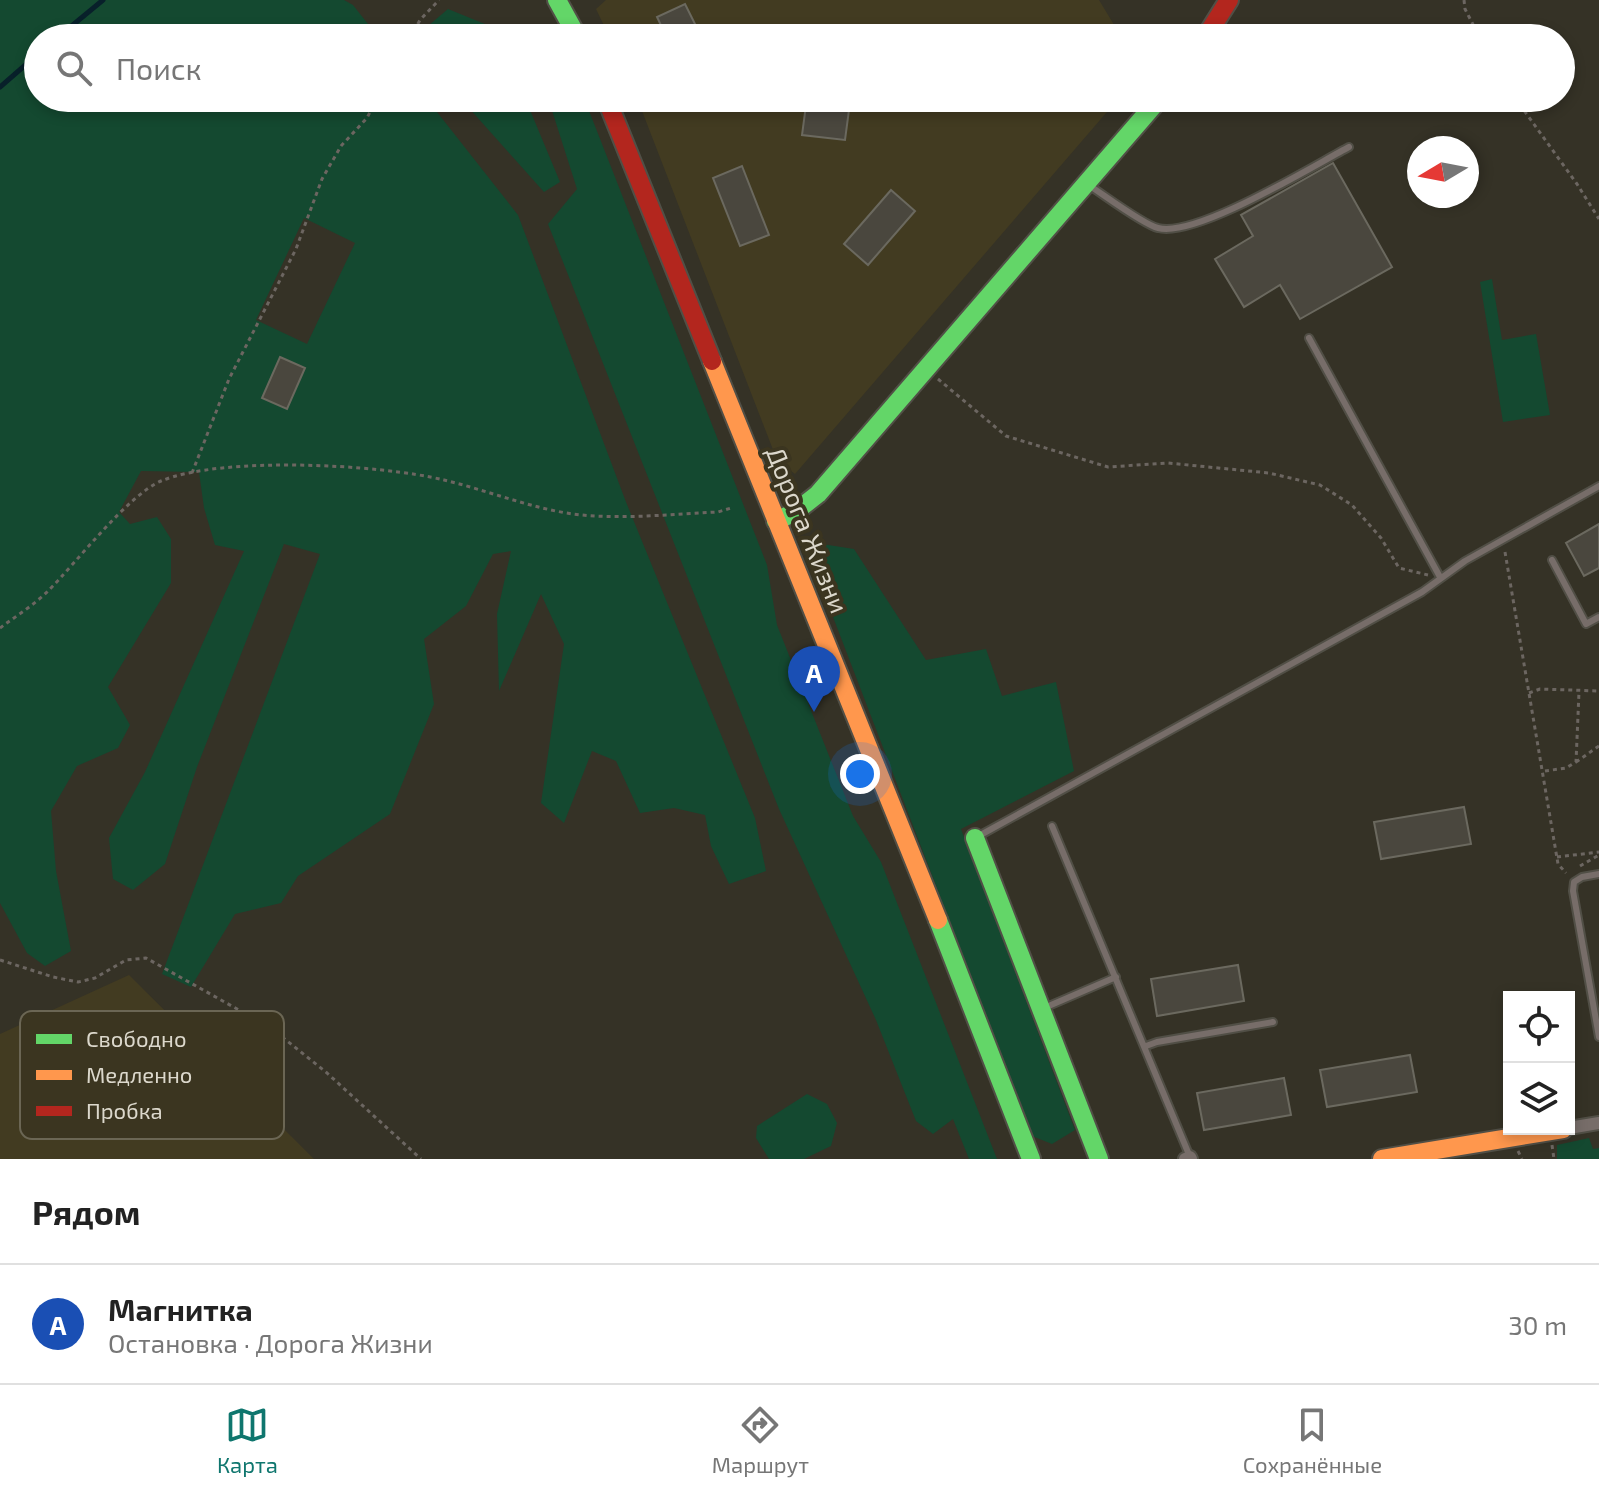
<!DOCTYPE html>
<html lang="ru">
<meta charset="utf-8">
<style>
:root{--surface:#fff;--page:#f2f2f2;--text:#222;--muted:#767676;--line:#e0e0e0;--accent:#0f766e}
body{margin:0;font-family:"Exo 2",sans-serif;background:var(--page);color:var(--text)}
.controls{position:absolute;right:24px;bottom:24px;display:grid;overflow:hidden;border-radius:0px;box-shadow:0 4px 12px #0003}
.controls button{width:72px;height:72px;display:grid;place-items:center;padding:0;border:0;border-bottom:2px solid var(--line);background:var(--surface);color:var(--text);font:40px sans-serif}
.compass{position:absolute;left:1407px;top:136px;width:72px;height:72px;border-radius:50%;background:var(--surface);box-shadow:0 4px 12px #0003;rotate:260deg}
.you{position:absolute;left:860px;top:774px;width:28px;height:28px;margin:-20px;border:6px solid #fff;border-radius:50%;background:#1a73e8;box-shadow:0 0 0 12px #1a73e833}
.badge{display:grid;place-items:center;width:52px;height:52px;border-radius:50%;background:var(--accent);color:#fff;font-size:26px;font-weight:700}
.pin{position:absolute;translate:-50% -66px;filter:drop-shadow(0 2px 4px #0008)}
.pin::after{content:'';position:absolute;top:42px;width:28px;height:24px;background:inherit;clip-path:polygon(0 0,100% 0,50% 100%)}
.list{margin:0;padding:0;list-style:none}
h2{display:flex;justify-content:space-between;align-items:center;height:104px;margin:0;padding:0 32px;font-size:34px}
h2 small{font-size:26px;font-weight:400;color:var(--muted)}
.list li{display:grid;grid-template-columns:52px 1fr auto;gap:24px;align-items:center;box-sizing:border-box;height:120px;padding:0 32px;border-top:2px solid var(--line)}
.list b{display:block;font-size:30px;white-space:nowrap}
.list p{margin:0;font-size:26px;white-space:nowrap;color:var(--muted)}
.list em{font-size:26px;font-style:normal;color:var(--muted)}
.icon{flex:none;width:44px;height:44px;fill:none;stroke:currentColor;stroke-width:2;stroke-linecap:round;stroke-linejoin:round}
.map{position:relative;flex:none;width:1599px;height:1159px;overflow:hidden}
.search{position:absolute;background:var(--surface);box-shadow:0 4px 12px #0003;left:24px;right:24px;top:24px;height:88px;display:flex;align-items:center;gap:20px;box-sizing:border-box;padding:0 28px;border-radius:44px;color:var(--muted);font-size:30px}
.sheet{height:224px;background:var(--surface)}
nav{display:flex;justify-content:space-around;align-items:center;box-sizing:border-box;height:112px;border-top:2px solid var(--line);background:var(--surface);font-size:22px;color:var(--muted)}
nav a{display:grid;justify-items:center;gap:4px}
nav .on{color:var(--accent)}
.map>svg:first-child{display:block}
</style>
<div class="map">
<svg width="1599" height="1159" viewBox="0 0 1599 1159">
<rect width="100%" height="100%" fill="#353226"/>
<path fill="#423b21" d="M606,0H1099L1122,38H610L596,9Z
M637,98H1119L795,474L777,460Z
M129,975L314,1159H0V1034Z"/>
<path fill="#144930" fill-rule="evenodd" d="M0,0H344L353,5L379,38H38V98H426L518,215L626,502L755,818L766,871L729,884L711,846L705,815L674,808L640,813L616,761L592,751L564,823L541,803L564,644L541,594L499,691L497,614L511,551L493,554L466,606L424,639L434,704L390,814L298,876L281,903L235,914L191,987L162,974L320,554L284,544L197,767L165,864L133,890L113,879L109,838L145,772L244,551L215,545L204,508L199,472L141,471L119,512L130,524L157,517L171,539V583L108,687L130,725L118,748L77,766L51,811L56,871L71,951L45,966L27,953L0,903ZM304,218L355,243L307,344L256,320Z
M448,9L519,38H421L428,26Z
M460,98H525L560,182L544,192Z
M548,98H584L767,565L777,625L853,816L881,862L997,1159H969L953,1119L933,1134L916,1121L876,1020L779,809L548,224L577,189Z
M1492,279L1502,340L1536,334L1550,415L1503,422L1480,282Z
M822,544L854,549L926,660L986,649L1002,696L1056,682L1074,771L961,829L1075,1130L1052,1144L1032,1136L815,570Z
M807,1094L827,1104L837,1123L831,1146L804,1159H769L756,1138L757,1126Z
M1589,1138L1593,1149L1599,1148V1159H1557V1145Z"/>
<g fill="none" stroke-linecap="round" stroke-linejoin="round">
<path stroke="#08202a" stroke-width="5" d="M57,38L103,0
M0,87L38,54"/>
</g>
<path fill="#4a473e" stroke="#6b695f" stroke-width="2" d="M685,4L698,30L681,38H667L657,17Z
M806,105L849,110L845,140L802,135Z
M1333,163L1392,267L1300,319L1280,285L1244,307L1215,259L1253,236L1241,215Z
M742,166L769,235L740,246L713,178Z
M891,190L915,211L868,265L844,244Z
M280,357L305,368L287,409L262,398Z
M1599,524V568L1584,576L1566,543Z
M1464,807L1471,844L1381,859L1374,822Z
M1238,965L1244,1001L1157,1016L1151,979Z
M1410,1055L1417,1092L1327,1107L1320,1070Z
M1284,1078L1291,1115L1204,1130L1197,1093Z"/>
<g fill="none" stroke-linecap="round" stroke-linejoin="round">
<defs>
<path id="lane" d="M1090,186C1104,195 1144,225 1158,228C1196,238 1311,167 1349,147
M1309,338L1440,577
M1552,560L1586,624L1599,617
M1052,826L1190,1157
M975,838L1422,592L1465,561L1599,486
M1599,874L1582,877L1574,882L1573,891L1599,1037
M1044,1008L1116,977
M1146,1046L1157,1042L1273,1022"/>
<path id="street" d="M1569,1128L1599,1123
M1185,1159L1190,1157L1191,1159"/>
<path id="fast" d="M557,0L578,38
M776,521L795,512L818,494L1160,98
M975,838L1099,1159
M938,920L1031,1159"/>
<path id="slow" d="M712,361L938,920
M1382,1159L1563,1129"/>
<path id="jam" d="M1205,38L1229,0
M606,98L712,361"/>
</defs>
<use href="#lane" stroke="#514f46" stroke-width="10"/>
<use href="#street" stroke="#514f46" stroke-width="16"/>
<use href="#fast" stroke="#514f46" stroke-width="22"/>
<use href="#slow" stroke="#514f46" stroke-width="22"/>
<use href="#jam" stroke="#514f46" stroke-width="22"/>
<path stroke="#6c6661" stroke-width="3" stroke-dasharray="4 4" stroke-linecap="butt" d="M1464,0L1465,9L1480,38
M410,38L420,20L439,0
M1515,98L1577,184L1599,219
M938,379L1006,436L1108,467L1168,463L1269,473L1320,485L1352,505L1381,538L1399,568L1428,575
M192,473L229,379L296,249L322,179L341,146L367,118L377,98
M1505,552L1558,864L1566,873
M0,628C16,616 34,605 48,591C76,563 128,495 161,481C221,456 379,464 444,480C486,490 530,508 573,514C621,520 671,514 718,512L731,508
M1529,693L1540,689L1599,691
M1576,762L1599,746
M1545,771L1566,768L1576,762L1579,692
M1557,857L1599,852
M1580,866L1599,855
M0,960L53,977L78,982L95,978L126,960L146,958L271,1028L327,1073L421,1159
M1552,1145L1554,1159
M1518,1151L1522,1159"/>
<use href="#lane" stroke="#776d69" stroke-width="6"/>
<use href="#street" stroke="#776d69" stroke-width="12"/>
<use href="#fast" stroke="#63d668" stroke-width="18"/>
<use href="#slow" stroke="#ff974d" stroke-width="18"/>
<use href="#jam" stroke="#b3261e" stroke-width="18"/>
</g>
<g text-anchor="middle" stroke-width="8" stroke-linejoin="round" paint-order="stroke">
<g font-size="26" fill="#dcd8cc" stroke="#3b3520">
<text transform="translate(807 530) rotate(68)" y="9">Дорога Жизни</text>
</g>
</g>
<rect x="20" y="1011" width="264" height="128" rx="12" fill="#3b3520" stroke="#6b6654" stroke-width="2"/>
<rect x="36" y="1034" width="36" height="10" fill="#63d668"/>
<rect x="36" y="1070" width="36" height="10" fill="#ff974d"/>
<rect x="36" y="1106" width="36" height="10" fill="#b3261e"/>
<g font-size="22" fill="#dcd8cc">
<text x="86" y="1047">Свободно</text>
<text x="86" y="1083">Медленно</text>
<text x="86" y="1119">Пробка</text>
</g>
</svg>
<div class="controls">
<button><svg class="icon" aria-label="locate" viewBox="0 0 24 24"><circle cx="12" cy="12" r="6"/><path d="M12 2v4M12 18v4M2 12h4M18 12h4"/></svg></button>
<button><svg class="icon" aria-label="layers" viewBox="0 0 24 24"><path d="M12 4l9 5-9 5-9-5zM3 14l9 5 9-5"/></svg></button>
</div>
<svg class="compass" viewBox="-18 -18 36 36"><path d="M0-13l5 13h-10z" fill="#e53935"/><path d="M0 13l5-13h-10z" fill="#767676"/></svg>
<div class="you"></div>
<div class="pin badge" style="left:814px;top:712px;background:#1a4fb4">A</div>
<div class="search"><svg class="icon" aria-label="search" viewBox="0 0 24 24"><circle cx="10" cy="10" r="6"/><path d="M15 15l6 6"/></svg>Поиск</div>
</div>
<section class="sheet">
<h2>Рядом<small></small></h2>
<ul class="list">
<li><span class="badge" style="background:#1a4fb4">A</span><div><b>Магнитка</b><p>Остановка · Дорога Жизни</p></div><em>30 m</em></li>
</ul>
</section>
<nav>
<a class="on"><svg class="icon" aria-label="map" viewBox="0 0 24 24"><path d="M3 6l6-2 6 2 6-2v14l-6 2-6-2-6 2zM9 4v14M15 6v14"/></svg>Карта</a>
<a><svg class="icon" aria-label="directions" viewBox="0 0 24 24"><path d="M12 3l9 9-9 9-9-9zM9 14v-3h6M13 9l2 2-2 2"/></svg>Маршрут</a>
<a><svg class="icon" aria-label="saved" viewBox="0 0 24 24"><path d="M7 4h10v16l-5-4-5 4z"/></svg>Сохранённые</a>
</nav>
